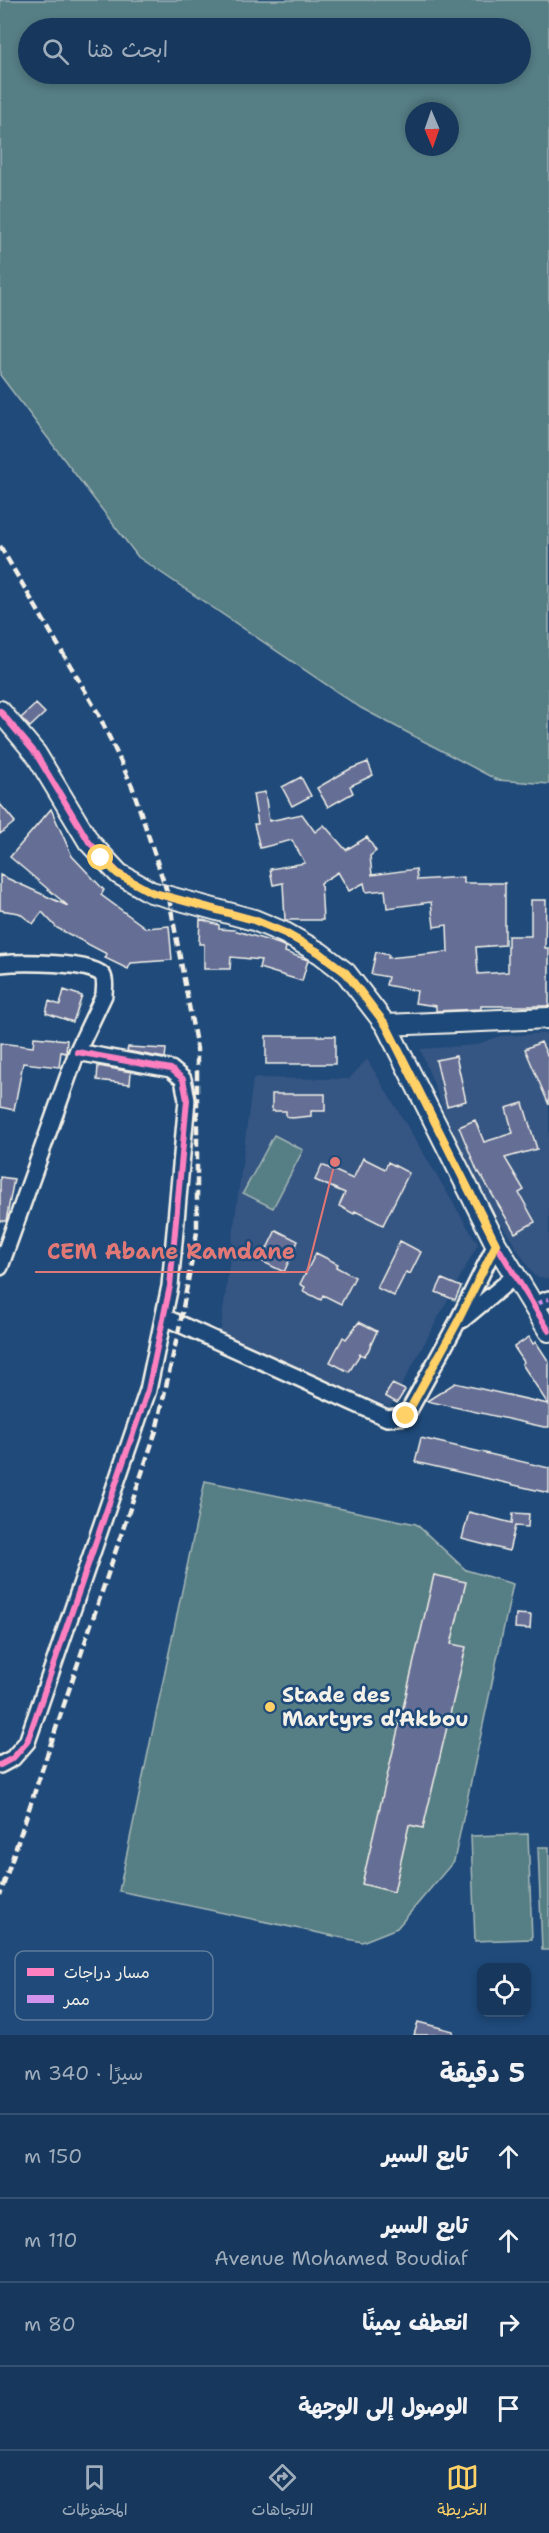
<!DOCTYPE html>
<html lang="ar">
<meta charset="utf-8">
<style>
:root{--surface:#17385c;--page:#244365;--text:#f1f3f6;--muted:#9eacbb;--line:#365272;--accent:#ffd166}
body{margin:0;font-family:"Shantell Sans","Playpen Sans Arabic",sans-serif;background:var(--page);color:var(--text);direction:rtl}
.controls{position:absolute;right:18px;bottom:18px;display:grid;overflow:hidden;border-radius:12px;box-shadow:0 3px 9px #0003}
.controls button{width:54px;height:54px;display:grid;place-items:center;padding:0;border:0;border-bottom:2px solid var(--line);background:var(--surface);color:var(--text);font:30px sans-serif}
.compass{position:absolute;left:405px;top:102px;width:54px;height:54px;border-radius:50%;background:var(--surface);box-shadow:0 3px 9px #0003;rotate:178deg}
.stop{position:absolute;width:18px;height:18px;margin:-14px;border:4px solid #ffd166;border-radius:50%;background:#fff}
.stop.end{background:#ffd166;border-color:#fff;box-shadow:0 2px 6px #0008}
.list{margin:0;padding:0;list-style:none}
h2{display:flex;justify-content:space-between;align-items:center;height:78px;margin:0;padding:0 24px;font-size:26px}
h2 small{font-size:20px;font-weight:400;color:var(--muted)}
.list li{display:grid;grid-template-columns:39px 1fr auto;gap:18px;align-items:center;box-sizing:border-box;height:84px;padding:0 24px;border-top:2px solid var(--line)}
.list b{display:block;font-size:22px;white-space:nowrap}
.list p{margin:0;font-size:20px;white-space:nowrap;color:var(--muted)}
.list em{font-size:20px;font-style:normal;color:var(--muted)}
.icon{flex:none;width:33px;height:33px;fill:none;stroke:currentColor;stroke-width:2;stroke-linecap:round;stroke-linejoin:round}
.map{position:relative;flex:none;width:549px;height:2035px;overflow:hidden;direction:ltr}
.search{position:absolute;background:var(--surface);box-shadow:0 3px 9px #0003;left:18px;right:18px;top:18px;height:66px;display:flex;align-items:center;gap:15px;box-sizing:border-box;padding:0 21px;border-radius:33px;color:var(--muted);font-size:22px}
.sheet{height:414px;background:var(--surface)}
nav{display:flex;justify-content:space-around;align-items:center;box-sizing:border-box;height:84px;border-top:2px solid var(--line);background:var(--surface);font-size:16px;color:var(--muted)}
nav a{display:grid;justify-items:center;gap:3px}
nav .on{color:var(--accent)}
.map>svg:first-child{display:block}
</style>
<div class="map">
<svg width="549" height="2035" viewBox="0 0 549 2035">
<rect width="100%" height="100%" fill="#1f4a7a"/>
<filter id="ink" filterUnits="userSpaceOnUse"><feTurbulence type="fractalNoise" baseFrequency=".0167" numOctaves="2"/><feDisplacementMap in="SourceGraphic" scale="12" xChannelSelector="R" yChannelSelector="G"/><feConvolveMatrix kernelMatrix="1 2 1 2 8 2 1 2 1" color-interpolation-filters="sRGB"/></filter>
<g filter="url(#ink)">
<path fill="#345582" d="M549,1033V1279L534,1276L479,1189L449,1124L420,1049L474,1045L500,1036Z
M367,1059L478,1244L390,1407L220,1335L253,1078L349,1079Z"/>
<path fill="#577e85" stroke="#a6b8b6" stroke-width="1.5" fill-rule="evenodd" d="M0,0H549V784L497,780L361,708L138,557L0,375ZM28,28H520V74H28ZM414,111H450V147H414Z
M274,1135L303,1150L273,1208L243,1193Z
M205,1481L416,1524L466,1570L513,1584L454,1861L397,1928L362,1942L119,1891Z
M528,1834L532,1939L475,1941L471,1836Z
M538,1847H549V1950H542Z"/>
<path fill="#656e95" stroke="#f4f1e8" stroke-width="1.5" d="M36,704L45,713L30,727L21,718Z
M368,762L373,775L350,786L353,793L328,807L317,788L350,769Z
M301,777L311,796L292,806L282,787Z
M265,792L269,821L302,814L315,832L324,825L346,850L367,837L376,851L370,856L372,875L416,869L417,880L464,877V883H505V945L476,947L478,974L508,972V936H531V900H546L545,948H549V1006H481V1009L436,1011V1006L415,1003L417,991L386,985L388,977L371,974L376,952L389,955L388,958L448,952L447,925L434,927L431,902L387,908L385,890L366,892L364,883L349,891L338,872L321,883L323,920H285L283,883L273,885L270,869L305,863L292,840L260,848L254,824H258L253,794Z
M0,804L15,822L0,834Z
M51,809L72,856L104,890L101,895L146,928L169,926L172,960L131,963L128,969L105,958L107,954L57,928L42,912L33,924L19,913L0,910V875L68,906L10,857Z
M200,919L219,925V929L234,930L279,944L286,947L285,952L308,960L302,981L259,968L261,960L231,957L230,969H204V944H199Z
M64,990L82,996L73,1022L46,1013L49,1001L60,1005Z
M266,1036H335V1064H266Z
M34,1037L67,1040L66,1053L61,1052L59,1067L23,1063L14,1110L0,1107V1043L33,1047Z
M541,1042L549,1059V1105L525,1049Z
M128,1047L166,1049L165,1058L127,1051Z
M456,1056L466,1101L447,1106L436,1060Z
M98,1066L131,1072L130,1084L97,1080Z
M272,1094H325V1111H311V1116L292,1118L286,1116V1111H272Z
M523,1103L537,1149L505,1158L524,1190L519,1193L535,1222L515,1233L479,1172L478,1173L459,1127L475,1120L484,1142L513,1133L506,1108Z
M363,1158L385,1169L388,1162L409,1173L383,1225L355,1211L354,1214L339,1206L345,1193L315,1180L322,1165L353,1179Z
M0,1177L14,1179L6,1221H0Z
M276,1230L298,1241L284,1272L261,1261Z
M400,1241L421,1252L410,1274L406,1272L394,1296L377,1288Z
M316,1253L338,1264L336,1267L355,1277L341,1304L323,1295L321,1300L303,1291L305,1287L300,1284Z
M442,1279L461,1287L455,1300L436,1292Z
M359,1322L377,1331L368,1351L364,1356L360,1354L349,1372L330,1362L343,1337L346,1339Z
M529,1337L533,1344L536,1342L549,1362V1427H544L427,1401L455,1383L548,1404L522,1364L524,1362L514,1347Z
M392,1384L405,1390L397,1403L385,1396Z
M421,1438L549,1468V1493L415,1462Z
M469,1512L512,1523L513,1513L529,1514L528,1527L515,1526L509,1551L462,1539Z
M434,1575L466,1582L451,1644L466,1647L423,1828L409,1825L394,1892L362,1884Z
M516,1614L531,1615L530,1629L515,1628Z
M418,2022L453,2031L452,2035H414Z"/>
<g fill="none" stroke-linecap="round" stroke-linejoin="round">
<defs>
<path id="minor" d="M0,964C18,962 94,961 103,976C106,982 104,990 104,995L77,1052L0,1267
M534,1305L549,1299
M164,1317L387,1418L406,1416L457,1323L496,1244
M462,1320L516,1275
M0,1765L13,1758L27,1742L148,1390L170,1286L187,1100L183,1079L171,1069L77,1052"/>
<path id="tertiary" d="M0,711L36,754L89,842L119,874L151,892L254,920L285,933L320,953L346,973L386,1025L496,1244L549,1331
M386,1025L549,1018"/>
</defs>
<use href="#minor" stroke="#f4f1e8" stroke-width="20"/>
<use href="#tertiary" stroke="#f4f1e8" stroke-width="24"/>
<use href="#minor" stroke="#1f4a7a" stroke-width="15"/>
<use href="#tertiary" stroke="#1f4a7a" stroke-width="20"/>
<path stroke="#f4f1e8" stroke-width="4.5" stroke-dasharray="9 4.5" stroke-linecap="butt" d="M0,546L98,713L132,786L169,898L197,1049V1232L180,1324L156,1431L0,1895"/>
<path stroke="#d193ec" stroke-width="4.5" stroke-dasharray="9 4.5" stroke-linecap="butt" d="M534,1305L549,1299"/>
<defs>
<path id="cycleway" d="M0,711L36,754L89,842L119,874L151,892L254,920L285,933L320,953L346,973L386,1025L496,1244L549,1331
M0,1765L13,1758L27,1742L148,1390L170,1286L187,1100L183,1079L171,1069L77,1052"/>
</defs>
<use href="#cycleway" stroke="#1f4a7a" stroke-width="10"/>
<use href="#cycleway" stroke="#ff80c0" stroke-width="6"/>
</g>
</g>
<g fill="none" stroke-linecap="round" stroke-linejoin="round" filter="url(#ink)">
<path stroke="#ffd166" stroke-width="8" d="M101,858L118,874L151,892L254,920L285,933L320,953L346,973L386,1025L496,1244L457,1323L406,1416"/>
</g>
<circle fill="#ffd166" stroke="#1f4a7a" stroke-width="2" cx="270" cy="1707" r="6"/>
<g text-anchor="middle" stroke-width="5" stroke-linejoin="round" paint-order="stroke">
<g font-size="21" font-weight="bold" fill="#f4f1e8" stroke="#1f4a7a" text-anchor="start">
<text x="282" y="1702">Stade des<tspan x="282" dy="24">Martyrs d’Akbou</tspan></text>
</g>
</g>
<rect x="15" y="1951" width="198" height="69" rx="9" fill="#1f4a7a" stroke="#5f7c9b" stroke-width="1.5"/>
<rect x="27" y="1968" width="27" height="8" fill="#ff80c0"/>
<rect x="27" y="1995" width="27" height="8" fill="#d193ec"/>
<g font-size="16" fill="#f4f1e8">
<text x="64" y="1978">مسار دراجات</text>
<text x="64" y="2005">ممر</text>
</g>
<path fill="none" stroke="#e27875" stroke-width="2" d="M335 1162L307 1272H35"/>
<circle fill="#e27875" stroke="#1f4a7a" stroke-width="2" cx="335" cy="1162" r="6"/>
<g font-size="22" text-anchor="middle" font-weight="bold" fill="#e27875" stroke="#1f4a7a" stroke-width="5" stroke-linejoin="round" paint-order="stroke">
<text x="171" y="1259">CEM Abane Ramdane</text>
</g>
</svg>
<div class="controls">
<button><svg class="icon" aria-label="locate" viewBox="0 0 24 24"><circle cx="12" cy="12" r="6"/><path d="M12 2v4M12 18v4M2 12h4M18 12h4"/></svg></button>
</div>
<svg class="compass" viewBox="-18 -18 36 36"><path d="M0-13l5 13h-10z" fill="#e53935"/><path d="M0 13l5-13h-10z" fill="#9eacbb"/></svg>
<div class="stop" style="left:101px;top:858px"></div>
<div class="stop end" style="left:406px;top:1416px"></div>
<div class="search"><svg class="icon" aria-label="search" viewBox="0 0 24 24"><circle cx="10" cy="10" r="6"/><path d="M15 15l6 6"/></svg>ابحث هنا</div>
</div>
<section class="sheet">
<h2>5 دقيقة<small>سيرًا · 340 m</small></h2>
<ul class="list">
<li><svg class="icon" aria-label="ahead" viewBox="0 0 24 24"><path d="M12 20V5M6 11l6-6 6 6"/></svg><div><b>تابع السير</b></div><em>150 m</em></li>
<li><svg class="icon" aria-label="ahead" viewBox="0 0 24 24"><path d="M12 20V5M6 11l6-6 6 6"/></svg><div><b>تابع السير</b><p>Avenue Mohamed Boudiaf</p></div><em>110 m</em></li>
<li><svg class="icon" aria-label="right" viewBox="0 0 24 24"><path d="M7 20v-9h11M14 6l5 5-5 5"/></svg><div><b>انعطف يمينًا</b></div><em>80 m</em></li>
<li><svg class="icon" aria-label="arrive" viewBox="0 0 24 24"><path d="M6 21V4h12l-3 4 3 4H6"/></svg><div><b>الوصول إلى الوجهة</b></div></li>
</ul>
</section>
<nav>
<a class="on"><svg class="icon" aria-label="map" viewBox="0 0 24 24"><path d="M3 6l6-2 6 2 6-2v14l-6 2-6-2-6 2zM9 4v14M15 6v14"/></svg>الخريطة</a>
<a><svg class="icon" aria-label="directions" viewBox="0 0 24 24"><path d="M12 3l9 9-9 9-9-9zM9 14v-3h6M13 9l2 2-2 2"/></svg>الاتجاهات</a>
<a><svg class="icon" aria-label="saved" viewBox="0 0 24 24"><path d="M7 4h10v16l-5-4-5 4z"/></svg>المحفوظات</a>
</nav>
